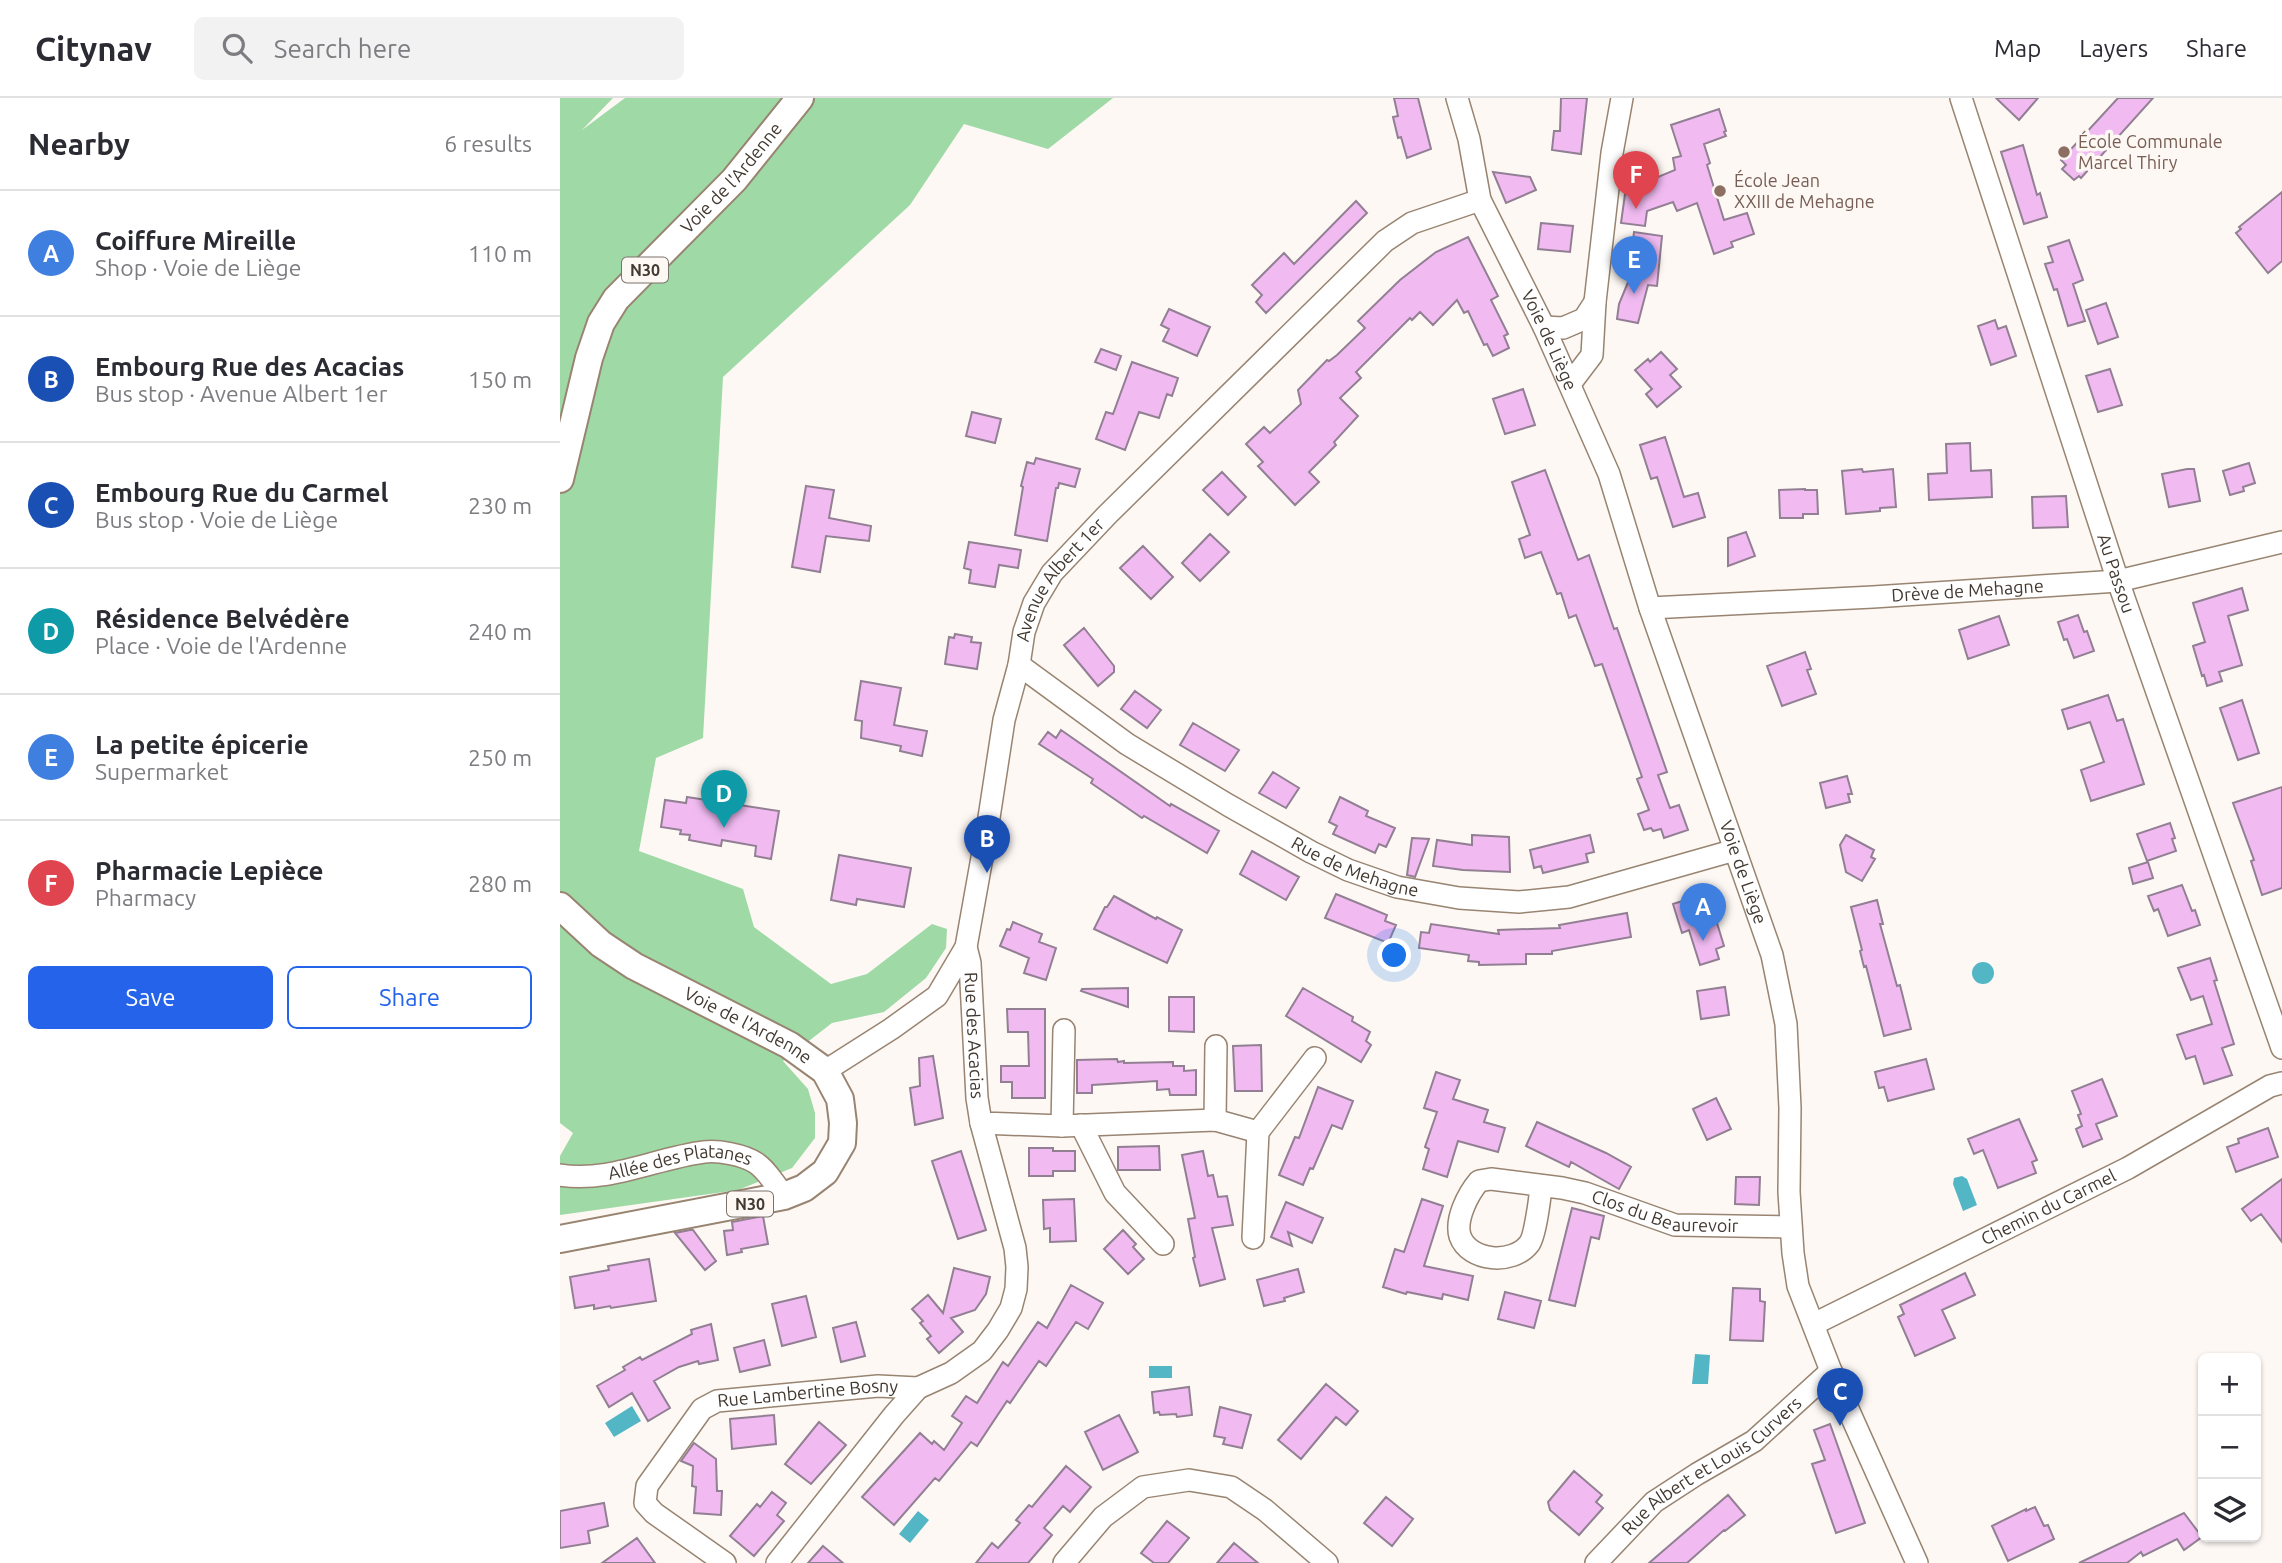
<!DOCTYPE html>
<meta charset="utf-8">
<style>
:root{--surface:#fff;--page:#f2f2f3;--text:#2b2b33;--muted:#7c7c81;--line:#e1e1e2;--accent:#2563eb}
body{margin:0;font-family:Ubuntu,sans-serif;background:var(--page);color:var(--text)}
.controls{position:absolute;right:21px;bottom:21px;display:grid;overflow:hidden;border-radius:10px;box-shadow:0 2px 5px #0004}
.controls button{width:63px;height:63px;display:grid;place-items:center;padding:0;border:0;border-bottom:2px solid var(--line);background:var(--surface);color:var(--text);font:35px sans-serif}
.you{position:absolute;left:835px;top:858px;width:24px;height:24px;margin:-18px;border:5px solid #fff;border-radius:50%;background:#1a73e8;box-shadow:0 0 0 10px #1a73e833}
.badge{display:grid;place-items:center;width:46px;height:46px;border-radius:50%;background:var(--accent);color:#fff;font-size:23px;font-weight:700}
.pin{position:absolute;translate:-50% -58px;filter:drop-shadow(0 2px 4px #0008)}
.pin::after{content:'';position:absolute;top:37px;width:24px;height:21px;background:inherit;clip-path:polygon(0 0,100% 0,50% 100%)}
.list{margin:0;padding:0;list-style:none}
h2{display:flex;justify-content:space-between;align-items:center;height:91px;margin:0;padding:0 28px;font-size:30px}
h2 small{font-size:23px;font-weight:400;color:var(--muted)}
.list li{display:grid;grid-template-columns:46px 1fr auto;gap:21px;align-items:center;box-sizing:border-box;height:126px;padding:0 28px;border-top:2px solid var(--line)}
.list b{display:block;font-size:26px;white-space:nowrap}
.list p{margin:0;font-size:23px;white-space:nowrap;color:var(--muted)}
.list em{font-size:23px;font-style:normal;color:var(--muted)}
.actions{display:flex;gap:14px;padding:21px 28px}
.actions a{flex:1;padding:16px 0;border:2px solid var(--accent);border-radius:10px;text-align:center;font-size:24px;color:var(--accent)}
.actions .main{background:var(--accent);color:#fff}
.icon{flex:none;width:38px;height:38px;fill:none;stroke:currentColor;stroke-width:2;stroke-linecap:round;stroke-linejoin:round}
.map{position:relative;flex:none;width:1722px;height:1465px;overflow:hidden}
header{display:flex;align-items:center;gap:42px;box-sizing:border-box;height:98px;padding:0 35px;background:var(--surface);border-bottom:2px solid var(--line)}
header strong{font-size:33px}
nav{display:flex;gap:38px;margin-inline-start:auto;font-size:24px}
.search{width:490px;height:63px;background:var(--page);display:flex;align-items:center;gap:18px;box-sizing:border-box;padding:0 24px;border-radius:10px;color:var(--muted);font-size:26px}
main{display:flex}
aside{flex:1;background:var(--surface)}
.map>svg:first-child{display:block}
</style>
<header>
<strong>Citynav</strong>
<div class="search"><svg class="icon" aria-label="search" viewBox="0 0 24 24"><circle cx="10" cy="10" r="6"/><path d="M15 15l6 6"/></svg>Search here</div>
<nav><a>Map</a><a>Layers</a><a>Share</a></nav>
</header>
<main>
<aside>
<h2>Nearby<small>6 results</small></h2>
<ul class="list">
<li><span class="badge" style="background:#3f7fe0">A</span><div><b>Coiffure Mireille</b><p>Shop · Voie de Liège</p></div><em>110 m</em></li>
<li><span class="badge" style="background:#1a4fb4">B</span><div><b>Embourg Rue des Acacias</b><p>Bus stop · Avenue Albert 1er</p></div><em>150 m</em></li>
<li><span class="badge" style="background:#1a4fb4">C</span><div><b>Embourg Rue du Carmel</b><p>Bus stop · Voie de Liège</p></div><em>230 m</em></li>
<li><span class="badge" style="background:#0f9aa8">D</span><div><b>Résidence Belvédère</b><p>Place · Voie de l'Ardenne</p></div><em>240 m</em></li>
<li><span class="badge" style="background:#3f7fe0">E</span><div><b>La petite épicerie</b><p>Supermarket</p></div><em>250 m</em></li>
<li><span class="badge" style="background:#e0444e">F</span><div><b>Pharmacie Lepièce</b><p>Pharmacy</p></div><em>280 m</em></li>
</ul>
<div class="actions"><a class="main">Save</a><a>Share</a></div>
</aside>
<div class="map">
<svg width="1722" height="1465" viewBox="0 0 1722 1465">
<rect width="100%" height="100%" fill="#fdf8f4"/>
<path fill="#9fd9a6" d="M0,0H53L22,32L65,0H553L488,51L404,26L350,107L163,279L143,640L96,660L79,753L183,791L194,829L271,886L307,876L372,826L387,831L386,850L366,880L324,914L272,925L223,963L248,991L255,1015V1040L232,1070L178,1092L0,1117V1058L13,1035L0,1025Z"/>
<path fill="#53b6c5" d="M1412 875a11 11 0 1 1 22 0a11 11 0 1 1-22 0Z
M1402,1078L1407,1081L1417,1107L1403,1113L1393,1086L1394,1080Z
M1135,1256L1150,1257L1148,1286H1132Z
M589,1268H612V1280H589Z
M72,1308L81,1323L54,1339L45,1325Z
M358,1413L369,1422L350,1445L339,1436Z"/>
<path fill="#f1bbf2" stroke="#927f93" stroke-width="2" d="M834,0H858L871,51L847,60L841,39L838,40L833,19L838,18Z
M1001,0H1027L1021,56L992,52L994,33H1000Z
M1436,0H1478L1459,22Z
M1558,0H1593L1521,80L1519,78L1514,82L1502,71L1506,67L1501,62Z
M1159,11L1166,33L1164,34L1166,38L1144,46L1150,65L1147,67L1164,122L1187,115L1194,136L1171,144L1173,149L1154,156L1137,105L1117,113L1113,104L1087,113L1085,128L1061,125L1065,96L1094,85L1093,81L1115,72L1113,60L1121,58L1111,27Z
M1463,47L1477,97L1480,95L1487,119L1464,126L1441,54Z
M933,74L970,79L976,92L946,105Z
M1722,94V163L1708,175L1676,135L1681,131L1679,129Z
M796,103L807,115L706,215L696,204L702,197L692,187L724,155L734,166Z
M981,125L1013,128L1010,154L978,151Z
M1074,134L1102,138L1097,188L1088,187L1078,225L1057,221L1059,206L1069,182Z
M908,139L938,198L931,202L948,236L944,238L949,250L933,258L927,246L924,247L908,213L904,215L897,202L873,227L860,214L852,222L850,220L796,274L801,280L780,300L798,318L774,344L776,347L749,374L759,384L735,407L698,368L703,364L686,346L704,329L710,335L741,306L738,292L767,262L769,263L777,257L805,230L798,223L840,182L876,154Z
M1509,142L1523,182L1513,186L1525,223L1508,228L1497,191L1494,192L1485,166L1493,164L1488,149Z
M1546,205L1558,239L1538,246L1526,212Z
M609,211L650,229L637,258L603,243L609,231L601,227Z
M1435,222L1438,231L1446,228L1456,258L1431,267L1418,228Z
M541,251L561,258L556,272L535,264Z
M1101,254L1117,271L1110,277L1121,289L1097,309L1086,296L1092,291L1075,272L1088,261L1090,264Z
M572,264L618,280L612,298L607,296L599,320L579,314L565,352L536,341L546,314L553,316Z
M1550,271L1562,307L1538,314L1526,278Z
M963,291L975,327L945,336L933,301Z
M412,314L441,321L435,345L406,338Z
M1105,339L1124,399L1138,395L1145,419L1113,429L1097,379L1091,381L1080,347Z
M1410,345L1411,373L1431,372L1432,399L1369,402L1368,376L1387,375L1386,346Z
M476,360L520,371L515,389L499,385L498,390H496L487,443L455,437L463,389L461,388L467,364L474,366Z
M1689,365L1695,385L1683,389L1684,393L1670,397L1663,373Z
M1302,371L1303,374L1333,371L1336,409L1320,410V413L1286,416L1282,373Z
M1627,371H1634L1640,403L1609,409L1602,376Z
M985,372L1018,462L1029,457L1054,531L1057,530L1107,674L1098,677L1110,710L1119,707L1128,732L1104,740L1101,731L1093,733L1091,730L1084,732L1078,716L1089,712L1077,681L1082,679L1042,566L1035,568L1016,517L1009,520L1001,495L997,496L981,454L965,460L959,441L970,437L952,384Z
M662,374L686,399L668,417L643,392Z
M246,388L274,392L269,420L311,428L309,443L266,438L260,474L232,469Z
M1245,391V392H1257L1258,416H1243V420H1220L1219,392Z
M1506,398L1508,429L1473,430L1472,399Z
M1186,434L1195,458L1168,468V440Z
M650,436L669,454L640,483L622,465Z
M409,444L461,452L458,470L439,467L435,489L409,485L411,472L404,470Z
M583,448L613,479L591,501L560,470Z
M1682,490L1688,512L1668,518L1682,567L1659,574L1662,583L1647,588L1644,577L1642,578L1633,548L1645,544L1633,505Z
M1518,517L1524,534L1527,533L1534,553L1514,560L1507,541L1504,542L1498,524Z
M1439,518L1449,547L1408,561L1399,532Z
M524,530L554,568V574L538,588L504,547Z
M395,536L412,539L411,544L421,545L417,571L385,566L389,539L394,540Z
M1245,554L1251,571L1247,572L1256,596L1222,608L1207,568Z
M301,583L341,590L334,627L367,633L362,658L340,653L341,648L301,640L302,623L295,622Z
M575,593L601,612L587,630L561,611Z
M1548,597L1557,623L1563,621L1584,686L1531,703L1521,672L1544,664L1530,624L1508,631L1502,612Z
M1682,602L1699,655L1678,662L1660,610Z
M633,625L679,652L665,673L620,647Z
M501,632L610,708L611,706L659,733L647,755L584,718L582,720L531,685L533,681L479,646L488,634L496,640Z
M713,674L739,690L726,710L699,695Z
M1287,678L1292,696H1288L1290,704L1266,710L1260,685Z
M1722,689V790L1702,797L1691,763L1694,762L1673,705Z
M127,699L219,713L211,761L195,758L196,748L162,742L161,748L129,742L130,737L120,736L121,732L101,729L105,702L126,705Z
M780,699L808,713L806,718L835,730L826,749L819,746L815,755L773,736L777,728L769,724Z
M1610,725L1615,740L1612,741L1616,753L1587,763L1577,736Z
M912,737L949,739L950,774L903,772L873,768L877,742L912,747Z
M1030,737L1034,754L1026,756L1028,764L983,775L981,768L974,770L970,752Z
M1286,737L1314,752L1311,759L1315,761L1302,783L1286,774L1280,747Z
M852,740L869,741L855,779L847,777Z
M692,753L739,779L726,802L680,776Z
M279,757L351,770L344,809L297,801L296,807L271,802Z
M1588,764L1593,780L1573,786L1569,770Z
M1622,787L1632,813L1635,812L1640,827L1608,838L1598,811L1594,813L1588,798Z
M776,796L827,817L825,823L836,827L828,845L765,820Z
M554,798L596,821L597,819L622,832L607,865L534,831L545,809H547Z
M1135,799L1136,803L1149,799L1164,848L1156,851L1159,861L1140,867L1129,832L1122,835L1113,806Z
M1317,802L1323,826H1320L1337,888L1340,887L1351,931L1324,938L1306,868L1304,869L1300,853L1302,852L1291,809Z
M1067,815L1071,839L992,853V856H966V866L919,867V864L908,863L909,857L859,850L861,834L869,835L871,826L939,836L938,832L1000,830L999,827Z
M453,824L482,836L479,844L496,850L486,882L464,875L469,860L440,848L447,831L450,832Z
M1650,860L1657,882L1654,883L1674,946L1662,950L1672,977L1644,986L1635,958L1626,961L1617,937L1652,926L1643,898L1631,902L1618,870Z
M1165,889L1169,917L1141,921L1137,893Z
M568,890V909L521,893L522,891Z
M743,890L793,919L792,923L810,934L806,943L811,947L801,964L726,918Z
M609,899H634V934L609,933Z
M447,911H485V1000H452V984H441V968H469L468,934H448Z
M701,947L702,993H675L673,948Z
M373,958L383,1020L355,1027L350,990L360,988L359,960Z
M557,961L558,964L564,963V965L613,964V968H624V973L636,972V997H610L609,991L597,992V983L532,987V995H517V962Z
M1366,961L1374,991L1328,1003L1324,989L1319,990L1315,974Z
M876,974L900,982L893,1001L928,1012L924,1024L945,1030L938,1054L898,1043L887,1079L863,1071L869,1051L865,1049L877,1014L864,1010Z
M1542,981L1557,1018L1536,1026L1542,1041L1523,1049L1516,1031L1522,1028L1518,1017L1521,1016L1512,993Z
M758,989L793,1003L782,1031L772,1027L753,1071L750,1070L743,1087L719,1077L735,1039L739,1040Z
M1156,1000L1171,1031L1147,1042L1133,1011Z
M1459,1021L1477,1062L1472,1064L1476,1075L1438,1090L1423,1052L1414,1056L1408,1041Z
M977,1024L1046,1055L1071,1069L1059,1091L1011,1064L1009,1069L966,1048Z
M1708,1030L1718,1059L1676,1074L1667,1049L1679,1045L1678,1041Z
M599,1048L600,1072H558V1049Z
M469,1050H493V1053H515V1073H493V1078H469Z
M401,1053L426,1132L398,1141L372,1063Z
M643,1053L648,1078L653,1077L658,1099L667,1098L673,1127L652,1130L665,1181L640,1188L633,1160L635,1159L628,1121L635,1120L622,1057Z
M1176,1079H1200L1199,1107L1175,1106Z
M1722,1081V1144L1701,1116L1691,1123L1682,1111Z
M514,1101L516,1143L490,1144V1130L484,1131L483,1102Z
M862,1101L883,1108L864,1168L913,1178L908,1202L883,1196L882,1201L847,1194L846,1196L823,1189L835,1151L844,1154Z
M726,1104L763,1120L752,1145L728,1134L732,1148L711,1139Z
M1012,1110L1044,1118L1039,1141L1031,1139L1015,1208L989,1202Z
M203,1118L208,1146L181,1151L182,1154L167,1157L164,1133L173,1132L172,1124Z
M130,1132H133L156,1163L145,1172L115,1135Z
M563,1132L576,1146L573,1149L584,1161L568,1176L544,1151Z
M89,1161L96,1203L51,1210L50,1208L34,1211V1207L15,1210L10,1179L49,1172L48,1168Z
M394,1170L430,1179L426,1196L415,1212L391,1220L403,1234L379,1255L367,1241L371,1238L360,1225L363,1223L352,1211L368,1197L383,1215Z
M738,1171L744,1194L724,1200L725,1203L704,1208L697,1182Z
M1405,1175L1415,1197L1382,1212L1395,1240L1355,1258L1338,1219L1344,1216L1340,1207Z
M511,1187L543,1205L528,1231L516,1224L486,1268L479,1263L450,1305L447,1303L417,1348L411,1344L379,1383L375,1380L334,1427L302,1399L360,1335L372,1346L374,1343L384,1352L402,1325L392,1318L406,1298L417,1305L443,1264L448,1268L478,1224L487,1230Z
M1173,1190L1200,1191V1203L1205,1204L1203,1243L1170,1242Z
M945,1194L981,1203L974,1230L938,1221Z
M246,1198L256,1239L222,1248L212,1206Z
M296,1224L305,1258L281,1264L273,1230Z
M151,1226L158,1262L139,1266L138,1263L119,1269L94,1283L110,1310L88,1323L72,1295L49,1309L37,1288L65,1272L63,1269L80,1259L82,1262L132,1236L131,1232Z
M204,1242L210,1267L180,1274L174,1250Z
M766,1286L798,1313L786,1327L776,1319L741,1361L718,1342Z
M629,1289L632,1317L617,1319L616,1316L600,1317L599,1314L594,1315L592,1294Z
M660,1309L691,1317L682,1350L663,1346L665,1340L654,1338Z
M214,1317L216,1346L172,1351L170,1321Z
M559,1317L578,1354L543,1372L525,1334Z
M259,1324L286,1347L251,1386L225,1366Z
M1270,1326L1305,1425L1276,1435L1252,1366L1265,1362L1254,1332Z
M134,1345L156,1361L157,1393H162L161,1417L134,1415L136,1389L132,1388L133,1368L121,1363Z
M506,1368L531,1389L510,1414L503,1408L484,1430L492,1437L468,1465H416L432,1445L438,1450L460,1425L456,1422L469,1407L472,1409Z
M1014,1373L1042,1397L1036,1404L1043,1410L1019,1437L990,1412L988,1404Z
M212,1394L226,1405L217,1417L224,1423L194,1458L170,1438L197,1406L200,1409Z
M1168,1397L1185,1417L1165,1433L1164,1432L1127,1465H1089Z
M826,1399L853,1421L832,1448L804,1425Z
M44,1405L48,1428L28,1433L30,1445L0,1450V1413Z
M1475,1409L1484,1428L1488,1427L1494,1441L1448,1463L1432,1428L1466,1411V1413Z
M1624,1415L1642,1439L1624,1452L1617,1441L1583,1458L1581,1454L1567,1465H1519Z
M607,1423L629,1440L608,1465H594L581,1455Z
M77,1440L95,1465H42Z
M674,1445L698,1465H657Z
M263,1448L283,1465H248Z"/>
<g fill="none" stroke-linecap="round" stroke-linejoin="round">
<defs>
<g id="minor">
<path id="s1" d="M897,0L909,41L920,102L984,229L1049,376L1090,510L1212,857L1226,926L1230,1010L1229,1094L1233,1155L1238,1188L1271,1273L1357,1465"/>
<path id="s2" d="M1401,0L1558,483L1722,950"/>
<path d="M984,229L1003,230L1024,221L1035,204"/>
<path d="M1010,286L1032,257L1035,204L1052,55L1062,0"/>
<path id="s3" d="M1090,510L1313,499L1558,483L1722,444"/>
<path id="s4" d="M459,567L567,646L668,707L751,754L788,772L837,789L899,800L959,804L1009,799L1175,752"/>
<path id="s5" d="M406,849L410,865L417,1000L421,1025L502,1028L655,1022L698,1034"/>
<path id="s6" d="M265,973L331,931L377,898L406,849L428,726L444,622L459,567L464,534L474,505L492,475L547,417L825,143L852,125L920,102"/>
<path d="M655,1022L656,948"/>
<path d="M521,1027L555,1095L603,1146"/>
<path d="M502,1028L504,932"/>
<path id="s7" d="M0,1077C49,1085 96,1060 144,1054C158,1052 184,1057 196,1065C207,1072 216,1088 224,1098"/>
<path id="s8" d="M981,1088C980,1100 975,1139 969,1146C953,1167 909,1164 900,1138C895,1121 908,1096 919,1083L931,1081L1002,1090L1025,1095L1115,1127L1231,1129"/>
<path d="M693,1140L698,1034L755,960"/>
<path id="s9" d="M1254,1226L1568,1070L1710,988L1722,985"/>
<path id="s10" d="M165,1465L94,1415L85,1405L87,1388L142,1311L157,1303L318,1288L358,1290"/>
<path d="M217,1465L334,1317L358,1290L391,1275L422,1253L438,1232L451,1210L456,1191L457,1169L455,1150L421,1025"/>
<path d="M504,1465L543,1419L583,1389L629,1382L671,1389L705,1412L767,1465"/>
<path id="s11" d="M1036,1465L1094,1404L1137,1376L1194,1343L1271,1273"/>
</g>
<g id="major">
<path id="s12" d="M0,381L29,260L41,225L56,201L174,82L240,0"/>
<path id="s13" d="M0,808L41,846L74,868L229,947L265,973L280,1001L283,1025L282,1045L265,1074L244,1090L224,1098L0,1141"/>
</g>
</defs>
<use href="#minor" stroke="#988471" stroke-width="24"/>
<use href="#major" stroke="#988471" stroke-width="30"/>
<use href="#minor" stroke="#fff" stroke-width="21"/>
<use href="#major" stroke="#fff" stroke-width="26"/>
</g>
<g fill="#8d6e63" stroke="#fdf8f4" stroke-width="2.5">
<circle cx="1504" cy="54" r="7"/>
<circle cx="1160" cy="93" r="7"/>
</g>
<g text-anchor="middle" stroke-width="7" stroke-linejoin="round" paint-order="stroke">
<g fill="#fdf8f4" stroke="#7a726c" stroke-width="2">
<rect x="62" y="159.5" width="46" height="25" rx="5"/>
<rect x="167" y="1093.5" width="46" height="25" rx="5"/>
</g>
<g font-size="16" font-weight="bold" fill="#423931">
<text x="85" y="178">N30</text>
<text x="190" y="1112">N30</text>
</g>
<g font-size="18" fill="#785e54" stroke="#fdf8f4" text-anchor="start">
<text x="1518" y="50">École Communale<tspan x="1518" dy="21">Marcel Thiry</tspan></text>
<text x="1174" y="89">École Jean<tspan x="1174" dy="21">XXIII de Mehagne</tspan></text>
</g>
<g font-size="18" fill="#423931" stroke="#fdf8f4">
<text dy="6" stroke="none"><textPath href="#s12" startOffset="357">Voie de l'Ardenne</textPath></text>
<text dy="6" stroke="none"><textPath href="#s1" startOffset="261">Voie de Liège</textPath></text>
<text dy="6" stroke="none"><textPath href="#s2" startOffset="500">Au Passou</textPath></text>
<text dy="6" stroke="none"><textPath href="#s6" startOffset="576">Avenue Albert 1er</textPath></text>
<text dy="6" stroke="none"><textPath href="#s3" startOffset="318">Drève de Mehagne</textPath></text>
<text dy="6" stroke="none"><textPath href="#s4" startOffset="394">Rue de Mehagne</textPath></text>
<text dy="6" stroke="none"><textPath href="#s1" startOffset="828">Voie de Liège</textPath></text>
<text dy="6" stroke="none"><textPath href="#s13" startOffset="224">Voie de l'Ardenne</textPath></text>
<text dy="6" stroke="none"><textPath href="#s5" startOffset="89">Rue des Acacias</textPath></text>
<text dy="6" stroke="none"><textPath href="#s7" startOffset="122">Allée des Platanes</textPath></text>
<text dy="6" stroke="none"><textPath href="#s9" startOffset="262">Chemin du Carmel</textPath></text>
<text dy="6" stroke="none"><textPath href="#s8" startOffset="392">Clos du Beaurevoir</textPath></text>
<text dy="6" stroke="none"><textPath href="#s10" startOffset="320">Rue Lambertine Bosny</textPath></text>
<text dy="6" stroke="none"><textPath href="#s11" startOffset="152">Rue Albert et Louis Curvers</textPath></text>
</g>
</g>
</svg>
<div class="controls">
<button>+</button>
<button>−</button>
<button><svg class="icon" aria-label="layers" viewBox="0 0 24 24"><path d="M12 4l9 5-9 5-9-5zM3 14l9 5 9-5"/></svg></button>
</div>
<div class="you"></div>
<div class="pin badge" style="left:1143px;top:843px;background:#3f7fe0">A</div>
<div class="pin badge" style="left:427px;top:775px;background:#1a4fb4">B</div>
<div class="pin badge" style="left:1280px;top:1328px;background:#1a4fb4">C</div>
<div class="pin badge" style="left:164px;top:730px;background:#0f9aa8">D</div>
<div class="pin badge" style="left:1074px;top:196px;background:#3f7fe0">E</div>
<div class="pin badge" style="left:1076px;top:111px;background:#e0444e">F</div>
</div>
</main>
